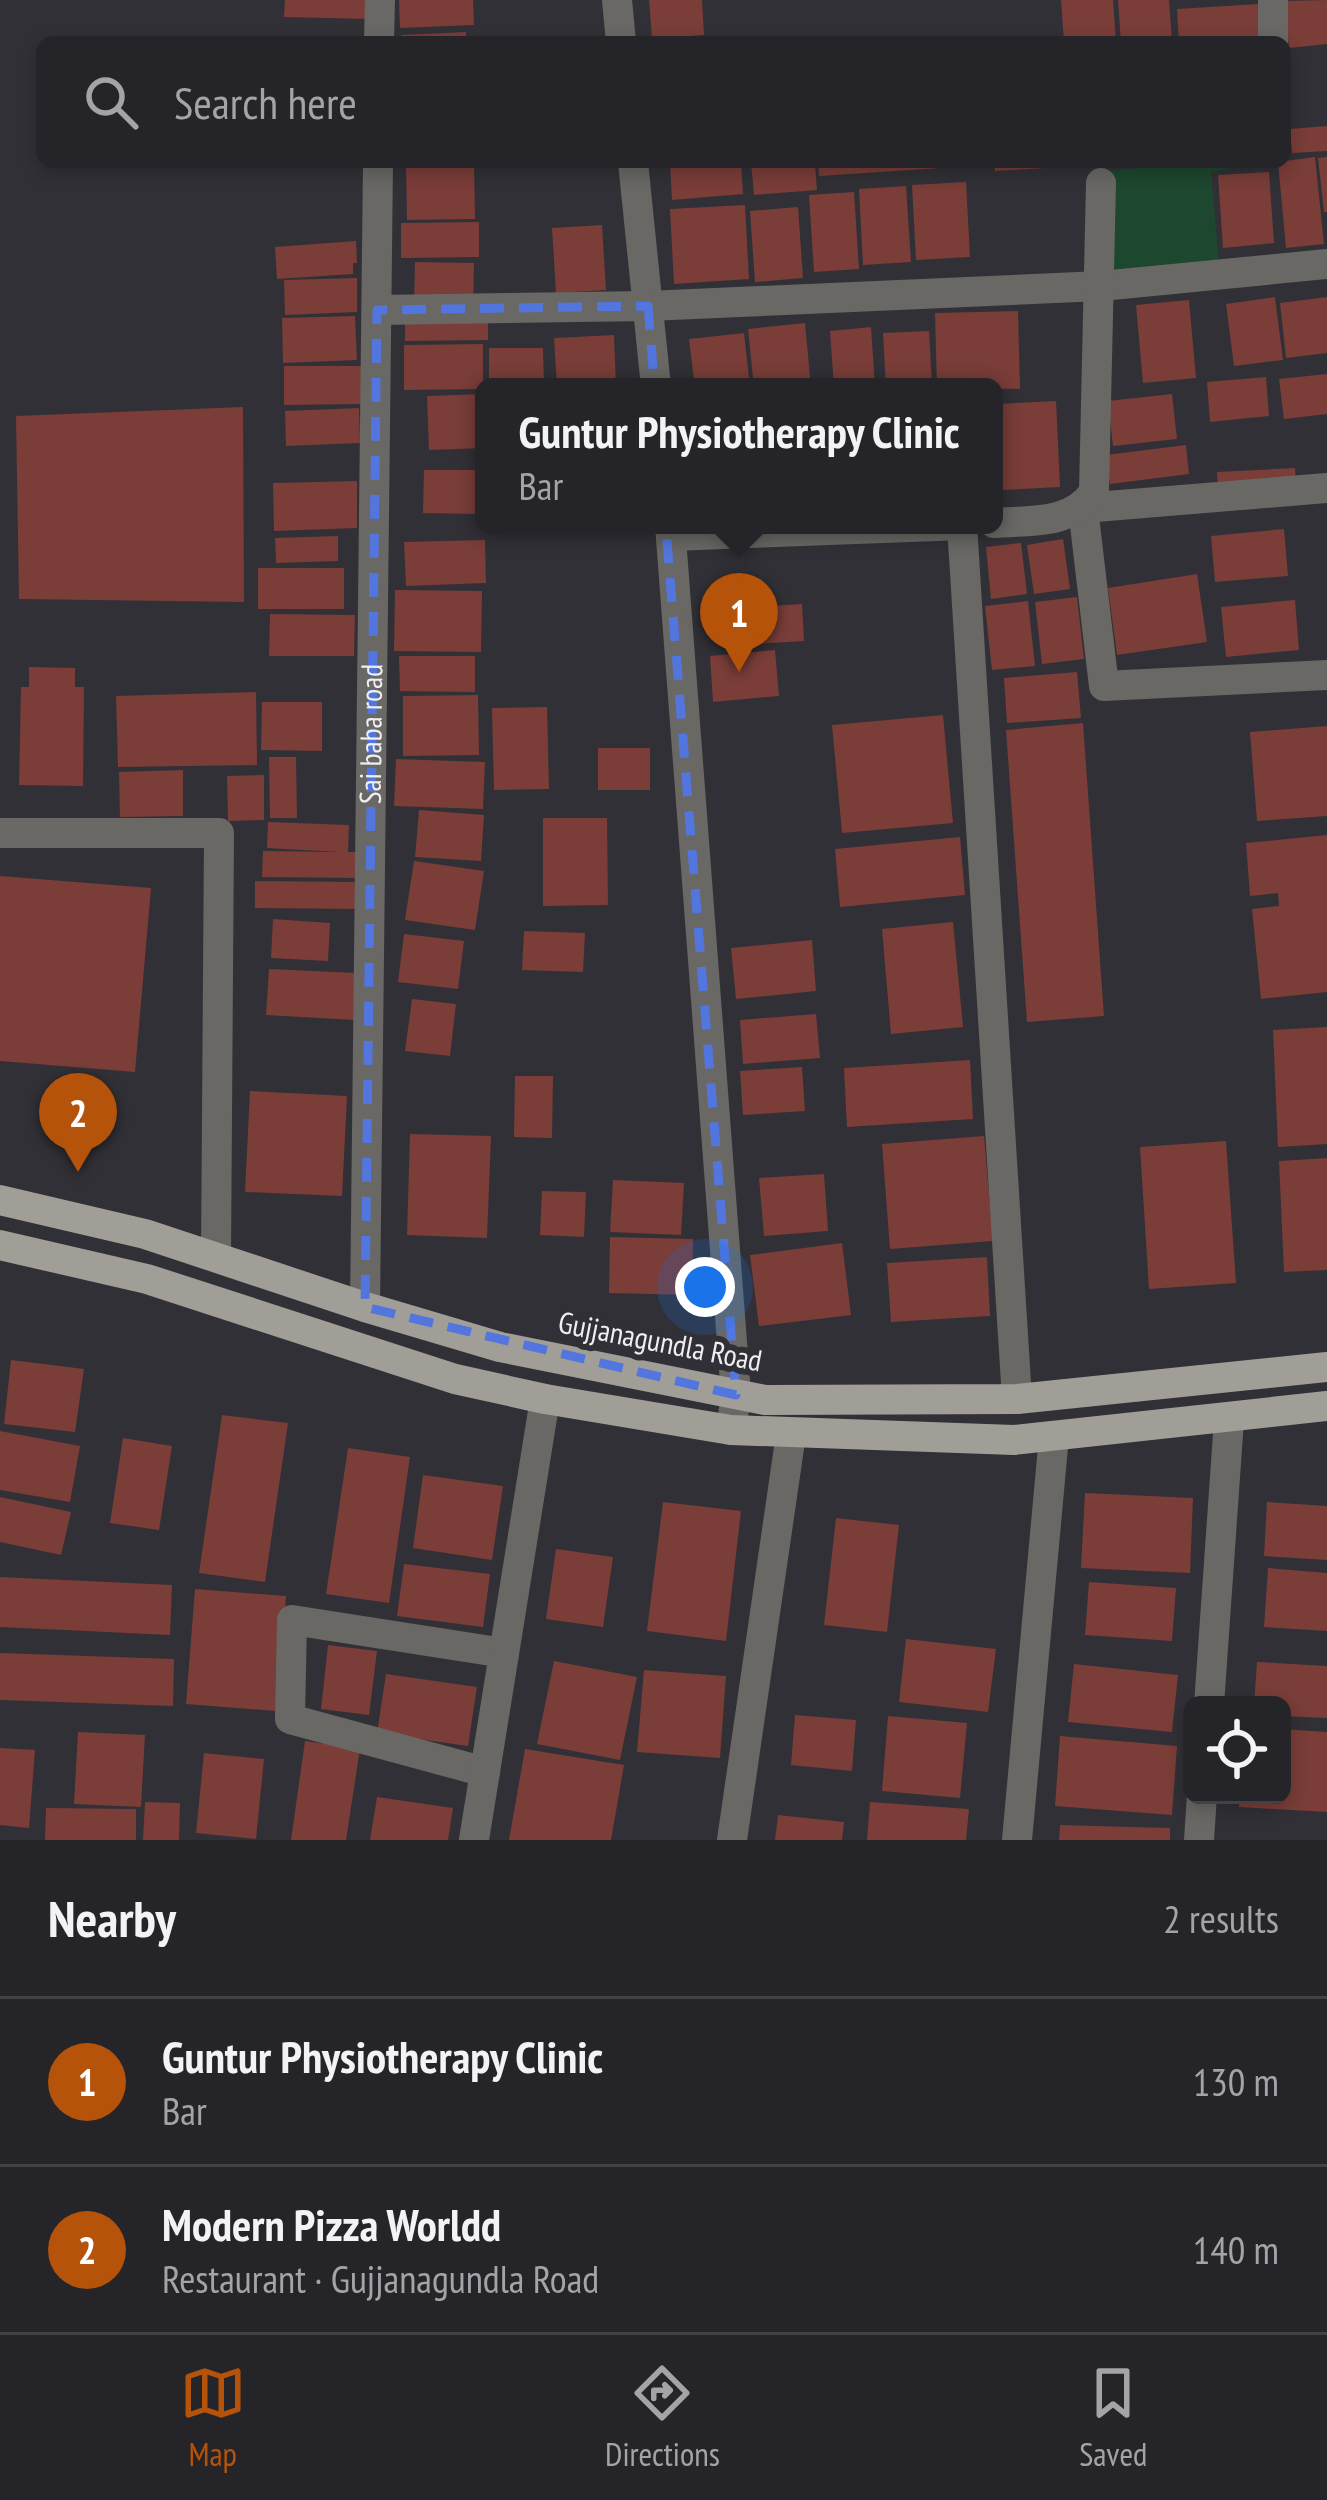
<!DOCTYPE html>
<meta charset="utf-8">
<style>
:root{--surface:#252428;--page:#313034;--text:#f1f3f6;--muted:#a3a4a8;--line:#424145;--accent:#b45309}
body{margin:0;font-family:"PT Sans Narrow",sans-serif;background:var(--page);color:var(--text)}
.controls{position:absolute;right:36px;bottom:36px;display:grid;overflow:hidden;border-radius:18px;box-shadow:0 6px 18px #0003}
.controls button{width:108px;height:108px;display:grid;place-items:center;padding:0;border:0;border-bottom:3px solid var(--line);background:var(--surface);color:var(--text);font:60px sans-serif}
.you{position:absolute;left:705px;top:1287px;width:42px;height:42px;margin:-30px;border:9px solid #fff;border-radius:50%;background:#1a73e8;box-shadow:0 0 0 18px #1a73e833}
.badge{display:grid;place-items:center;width:78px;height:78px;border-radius:50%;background:var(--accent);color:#fff;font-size:39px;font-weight:700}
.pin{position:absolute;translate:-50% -99px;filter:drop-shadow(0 3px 6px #0008)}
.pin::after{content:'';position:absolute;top:63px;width:42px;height:36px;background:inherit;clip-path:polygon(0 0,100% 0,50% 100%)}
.popup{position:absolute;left:475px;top:378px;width:528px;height:156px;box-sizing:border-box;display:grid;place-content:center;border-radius:18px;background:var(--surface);filter:drop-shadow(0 3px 9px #0005);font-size:39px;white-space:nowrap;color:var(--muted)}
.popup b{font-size:45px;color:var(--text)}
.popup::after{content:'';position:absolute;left:50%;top:100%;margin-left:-24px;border:24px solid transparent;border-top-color:var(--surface)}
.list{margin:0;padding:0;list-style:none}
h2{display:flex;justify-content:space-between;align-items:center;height:156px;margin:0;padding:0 48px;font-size:51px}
h2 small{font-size:39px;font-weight:400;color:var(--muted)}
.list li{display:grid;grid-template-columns:78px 1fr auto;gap:36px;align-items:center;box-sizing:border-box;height:168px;padding:0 48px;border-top:3px solid var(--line)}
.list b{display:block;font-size:45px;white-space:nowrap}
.list p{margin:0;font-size:39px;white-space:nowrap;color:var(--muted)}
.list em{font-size:39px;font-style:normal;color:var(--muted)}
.icon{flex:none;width:66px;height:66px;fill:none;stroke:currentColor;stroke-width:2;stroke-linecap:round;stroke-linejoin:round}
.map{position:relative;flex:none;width:1327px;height:1840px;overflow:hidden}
.search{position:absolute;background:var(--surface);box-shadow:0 6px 18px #0003;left:36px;right:36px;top:36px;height:132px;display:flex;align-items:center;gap:30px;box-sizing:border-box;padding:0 42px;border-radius:18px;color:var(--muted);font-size:45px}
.sheet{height:492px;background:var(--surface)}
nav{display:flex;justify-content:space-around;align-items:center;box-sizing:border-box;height:168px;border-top:3px solid var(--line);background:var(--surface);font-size:33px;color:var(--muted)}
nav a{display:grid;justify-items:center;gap:6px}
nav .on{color:var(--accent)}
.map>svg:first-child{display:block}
</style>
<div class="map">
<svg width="1327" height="1840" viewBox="0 0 1327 1840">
<rect width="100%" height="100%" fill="#313036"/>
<path fill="#1d472e" d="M1196,162H1266L1211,172L1219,264L1114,272L1109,171Z"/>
<path fill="#7a3d38" d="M285,0H370L369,19L284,17Z
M399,0H473L474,25L400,28Z
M649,0H702L704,35L652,39Z
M1061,0H1113L1116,42H1064Z
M1118,0H1169L1172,42H1121Z
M1327,0V44L1289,48L1284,1Z
M1259,4L1261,42H1179L1177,9Z
M466,32V42H401V35Z
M1327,126V151L1292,153L1290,129Z
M1315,157L1324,244L1286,248L1278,162Z
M1327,157V212H1324L1318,158Z
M406,162H474L475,219L407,220Z
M670,162H741L743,194L672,200Z
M751,162H815L817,190L754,195Z
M818,162H940L941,168L819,176Z
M995,162H1063L1064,167L995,171Z
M1269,172L1274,243L1223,248L1218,175Z
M966,182L970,257L916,260L912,185Z
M906,186L911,262L863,265L859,189Z
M854,192L859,269L814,272L809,195Z
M745,205L749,279L674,284L670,209Z
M798,207L803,278L755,282L750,211Z
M479,222V257L401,258V223Z
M602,225L606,290L556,293L552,228Z
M356,241L357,263H353V274L277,279L275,247Z
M415,262L474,263L473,309H488V340L405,341V310L414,307Z
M357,278V312L285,315L284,280Z
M1275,297L1283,360L1234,366L1226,304Z
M1327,297V353L1286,358L1280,303Z
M1189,300L1196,378L1143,383L1136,305Z
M1018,311L1020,389L937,387L935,313Z
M355,316L357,360L283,363L282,318Z
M805,323L811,387H754L748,329Z
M871,327L875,386L834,387L830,331Z
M929,331L932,387H886L883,333Z
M744,333L750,387H695L689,339Z
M614,335L616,387H557L554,338Z
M483,344V389L404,390V345Z
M489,348H543L544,387H489Z
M284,366H362L363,404L284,405Z
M1327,374V414L1284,419L1279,379Z
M1266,377L1269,416L1210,422L1207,382Z
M484,394V448L429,450L427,396Z
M1172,394L1177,439L1113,446L1108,401Z
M1056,401L1060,487L1002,490L998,404Z
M243,407L244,602L19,599L16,416Z
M359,408L360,443L286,446L285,411Z
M1186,445L1189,474L1110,484L1106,455Z
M1295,468L1297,504L1219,508L1217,472Z
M424,470H478V514L423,513Z
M357,481V528L274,531L273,483Z
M1284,529L1288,576L1215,582L1211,536Z
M338,536V561L276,563L275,538Z
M1063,539L1070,589L1034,594L1027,545Z
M485,540L486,583L406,586L404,542Z
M1021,543L1027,594L991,599L986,547Z
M258,568H344V609H258Z
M1197,574L1207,642L1117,655L1108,588Z
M395,590L482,591L481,652L394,651Z
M1077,597L1084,659L1042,664L1035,602Z
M1295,600L1299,650L1226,657L1221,607Z
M1028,601L1035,666L992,670L985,606Z
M802,604L804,641L738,645L737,608Z
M270,614L355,615L354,656H269Z
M775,650L779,696L713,702L710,656Z
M399,656H475V692L400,691Z
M29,667L75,668V687H84L83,786L19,785L21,687H29Z
M1077,672L1081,718L1007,723L1004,678Z
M256,692L257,765L118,767L116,696Z
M478,695L479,755L403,756V696Z
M262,702H322V751L261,750Z
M547,707L549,789L494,790L492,708Z
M943,715L953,823L842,833L832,725Z
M1083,723L1104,1016L1027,1022L1006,730Z
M1327,726V816L1257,821L1250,732Z
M598,748H650V790H598Z
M269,757H296L297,818H270Z
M396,759L485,762L483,809L394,806Z
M183,770V816L120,817L119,772Z
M264,775V820L228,821L227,776Z
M419,810L484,815L481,861L415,857Z
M543,818H607L608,905L543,906Z
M268,822L349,825L348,852H359L358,878L262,877L263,851L340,852L267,848Z
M1327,835V992L1261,999L1252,909L1279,906L1278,893L1250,896L1246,843Z
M960,837L965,895L840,907L835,849Z
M414,861L484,871L475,930L405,920Z
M0,876L151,888L135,1072L0,1061Z
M255,881L361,882V909L255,908Z
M273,919L330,923L328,961L271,958Z
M953,922L963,1027L891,1034L882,929Z
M524,931L585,933L583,972L522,970Z
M404,934L464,941L458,989L398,982Z
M812,940L816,991L736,999L731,948Z
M269,969L357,973L355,1020L266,1015Z
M412,999L456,1004L450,1056L405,1051Z
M816,1014L820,1058L743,1064L740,1020Z
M1327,1027V1144L1278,1147L1273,1030Z
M970,1060L973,1119L847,1127L844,1068Z
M802,1067L805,1111L743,1115L740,1071Z
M515,1076H553L552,1138L514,1137Z
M250,1091L347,1096L342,1196L245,1192Z
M410,1134L491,1136L487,1238L407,1235Z
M984,1136L993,1241L890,1249L882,1144Z
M1226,1141L1236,1283L1149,1289L1140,1147Z
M1327,1158V1270L1284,1272L1279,1161Z
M824,1174L828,1231L764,1236L759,1178Z
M613,1180L684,1183L681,1235L610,1232Z
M542,1191L586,1192L584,1237L540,1235Z
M610,1237L693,1239L692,1295L609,1293Z
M842,1243L851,1315L759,1326L750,1255Z
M987,1257L990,1316L891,1322L887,1263Z
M11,1360L84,1369L75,1432L4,1424Z
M222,1415L288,1423L265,1582L199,1573Z
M0,1431L80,1446L70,1502L0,1490Z
M123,1438L172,1446L159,1530L110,1523Z
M348,1448L410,1457L389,1603L326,1594Z
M423,1475L503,1486L492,1560L413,1548Z
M1085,1493L1193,1498L1190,1573L1081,1568Z
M0,1497L71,1512L61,1555L0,1542Z
M663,1502L741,1511L726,1641L647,1631Z
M1267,1502L1327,1506V1560L1264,1556Z
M836,1518L899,1525L887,1632L824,1625Z
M556,1549L613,1557L603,1627L546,1619Z
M404,1564L490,1574L483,1627L397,1616Z
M1268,1568L1327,1573V1631L1264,1627Z
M0,1577L172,1585L170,1635L0,1627Z
M1089,1582L1176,1588L1172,1641L1085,1635Z
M195,1589L286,1596L276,1711L186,1704Z
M906,1639L996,1649L988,1712L899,1702Z
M328,1645L377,1651L369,1715L321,1709Z
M0,1653L174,1659L173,1706L0,1700Z
M554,1661L637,1677L620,1760L537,1744Z
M1257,1662L1327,1666V1718L1282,1716V1705H1254Z
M1074,1664L1178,1675L1172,1732L1068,1722Z
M644,1670L726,1676L720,1758L637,1752Z
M386,1674L477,1687L468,1746L377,1733Z
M795,1715L856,1720L852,1771L791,1765Z
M888,1716L967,1723L960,1798L882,1791Z
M1282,1729L1327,1732V1812L1239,1807L1240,1795H1282Z
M78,1732L145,1735L141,1807L74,1804Z
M1060,1736L1177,1746L1172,1815L1055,1806Z
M305,1741L360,1749L346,1840H291Z
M0,1748L35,1750L29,1828L0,1825Z
M525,1749L624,1765L611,1840H509Z
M204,1753L264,1759L256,1839L196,1833Z
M377,1797L453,1808L448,1840H370Z
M145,1802L180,1803L179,1840H143Z
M870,1802L969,1809L966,1840H867Z
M46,1808L136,1809V1840H45Z
M778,1815L844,1822L842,1840H775Z
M1060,1825L1170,1828V1840H1059Z"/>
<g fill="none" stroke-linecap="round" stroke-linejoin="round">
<g stroke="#696865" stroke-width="30">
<path d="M617,0L621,42"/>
<path d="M379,42L380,0"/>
<path d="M1273,42V0"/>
<path d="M633,162L656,387"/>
<path d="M377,310L648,306L1101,286L1327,264"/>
<path d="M1327,488L1083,508L1104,686L1327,675"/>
<path d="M994,523C1032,520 1071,525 1094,492L1101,183"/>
<path d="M670,525L736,1395L731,1430"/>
<path d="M962,525L1017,1399"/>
<path d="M672,536L963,525"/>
<path d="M0,833H219L216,1257"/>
<path id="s1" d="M365,1307L378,162"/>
<path d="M1209,1705L1229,1420"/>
<path d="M485,1772L290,1719L292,1620L504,1653"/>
<path d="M474,1840L545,1399"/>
<path d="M732,1840L791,1434"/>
<path d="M1017,1840L1054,1436"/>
<path d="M1199,1840L1202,1795"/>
</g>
<path stroke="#a19e98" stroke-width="30" d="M0,1200L145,1234L365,1307L500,1347L765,1400L1017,1399L1327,1367
M0,1245L147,1279L455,1379L545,1399L731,1430L1014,1440L1327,1406"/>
</g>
<path fill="none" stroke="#5276de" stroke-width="9" stroke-dasharray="24 15" stroke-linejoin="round" d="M648,306L736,1395L365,1307L377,310Z"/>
<g text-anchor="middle" stroke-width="12" stroke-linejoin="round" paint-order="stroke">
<g font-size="30" fill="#efeff2" stroke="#313036">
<text dy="10" stroke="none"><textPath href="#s1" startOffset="573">Sai baba road</textPath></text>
<text transform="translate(660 1342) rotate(11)" y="10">Gujjanagundla Road</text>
</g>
</g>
</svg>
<div class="controls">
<button><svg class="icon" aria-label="locate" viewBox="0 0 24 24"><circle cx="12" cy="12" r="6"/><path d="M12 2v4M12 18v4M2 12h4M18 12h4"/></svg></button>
</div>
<div class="you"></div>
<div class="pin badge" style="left:739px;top:672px">1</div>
<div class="popup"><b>Guntur Physiotherapy Clinic</b>Bar</div>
<div class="pin badge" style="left:78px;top:1172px">2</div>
<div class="search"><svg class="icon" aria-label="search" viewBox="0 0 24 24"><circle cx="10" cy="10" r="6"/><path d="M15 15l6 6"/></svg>Search here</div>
</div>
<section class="sheet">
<h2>Nearby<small>2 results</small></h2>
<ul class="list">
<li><span class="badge">1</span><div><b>Guntur Physiotherapy Clinic</b><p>Bar</p></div><em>130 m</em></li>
<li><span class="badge">2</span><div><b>Modern Pizza Worldd</b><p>Restaurant · Gujjanagundla Road</p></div><em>140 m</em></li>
</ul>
</section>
<nav>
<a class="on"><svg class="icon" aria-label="map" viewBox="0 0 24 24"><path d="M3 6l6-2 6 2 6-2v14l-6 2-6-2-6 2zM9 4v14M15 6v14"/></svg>Map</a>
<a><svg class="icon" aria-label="directions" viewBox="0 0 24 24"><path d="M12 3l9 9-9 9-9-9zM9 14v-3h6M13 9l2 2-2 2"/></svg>Directions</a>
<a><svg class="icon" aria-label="saved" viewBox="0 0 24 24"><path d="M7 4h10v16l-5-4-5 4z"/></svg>Saved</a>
</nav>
